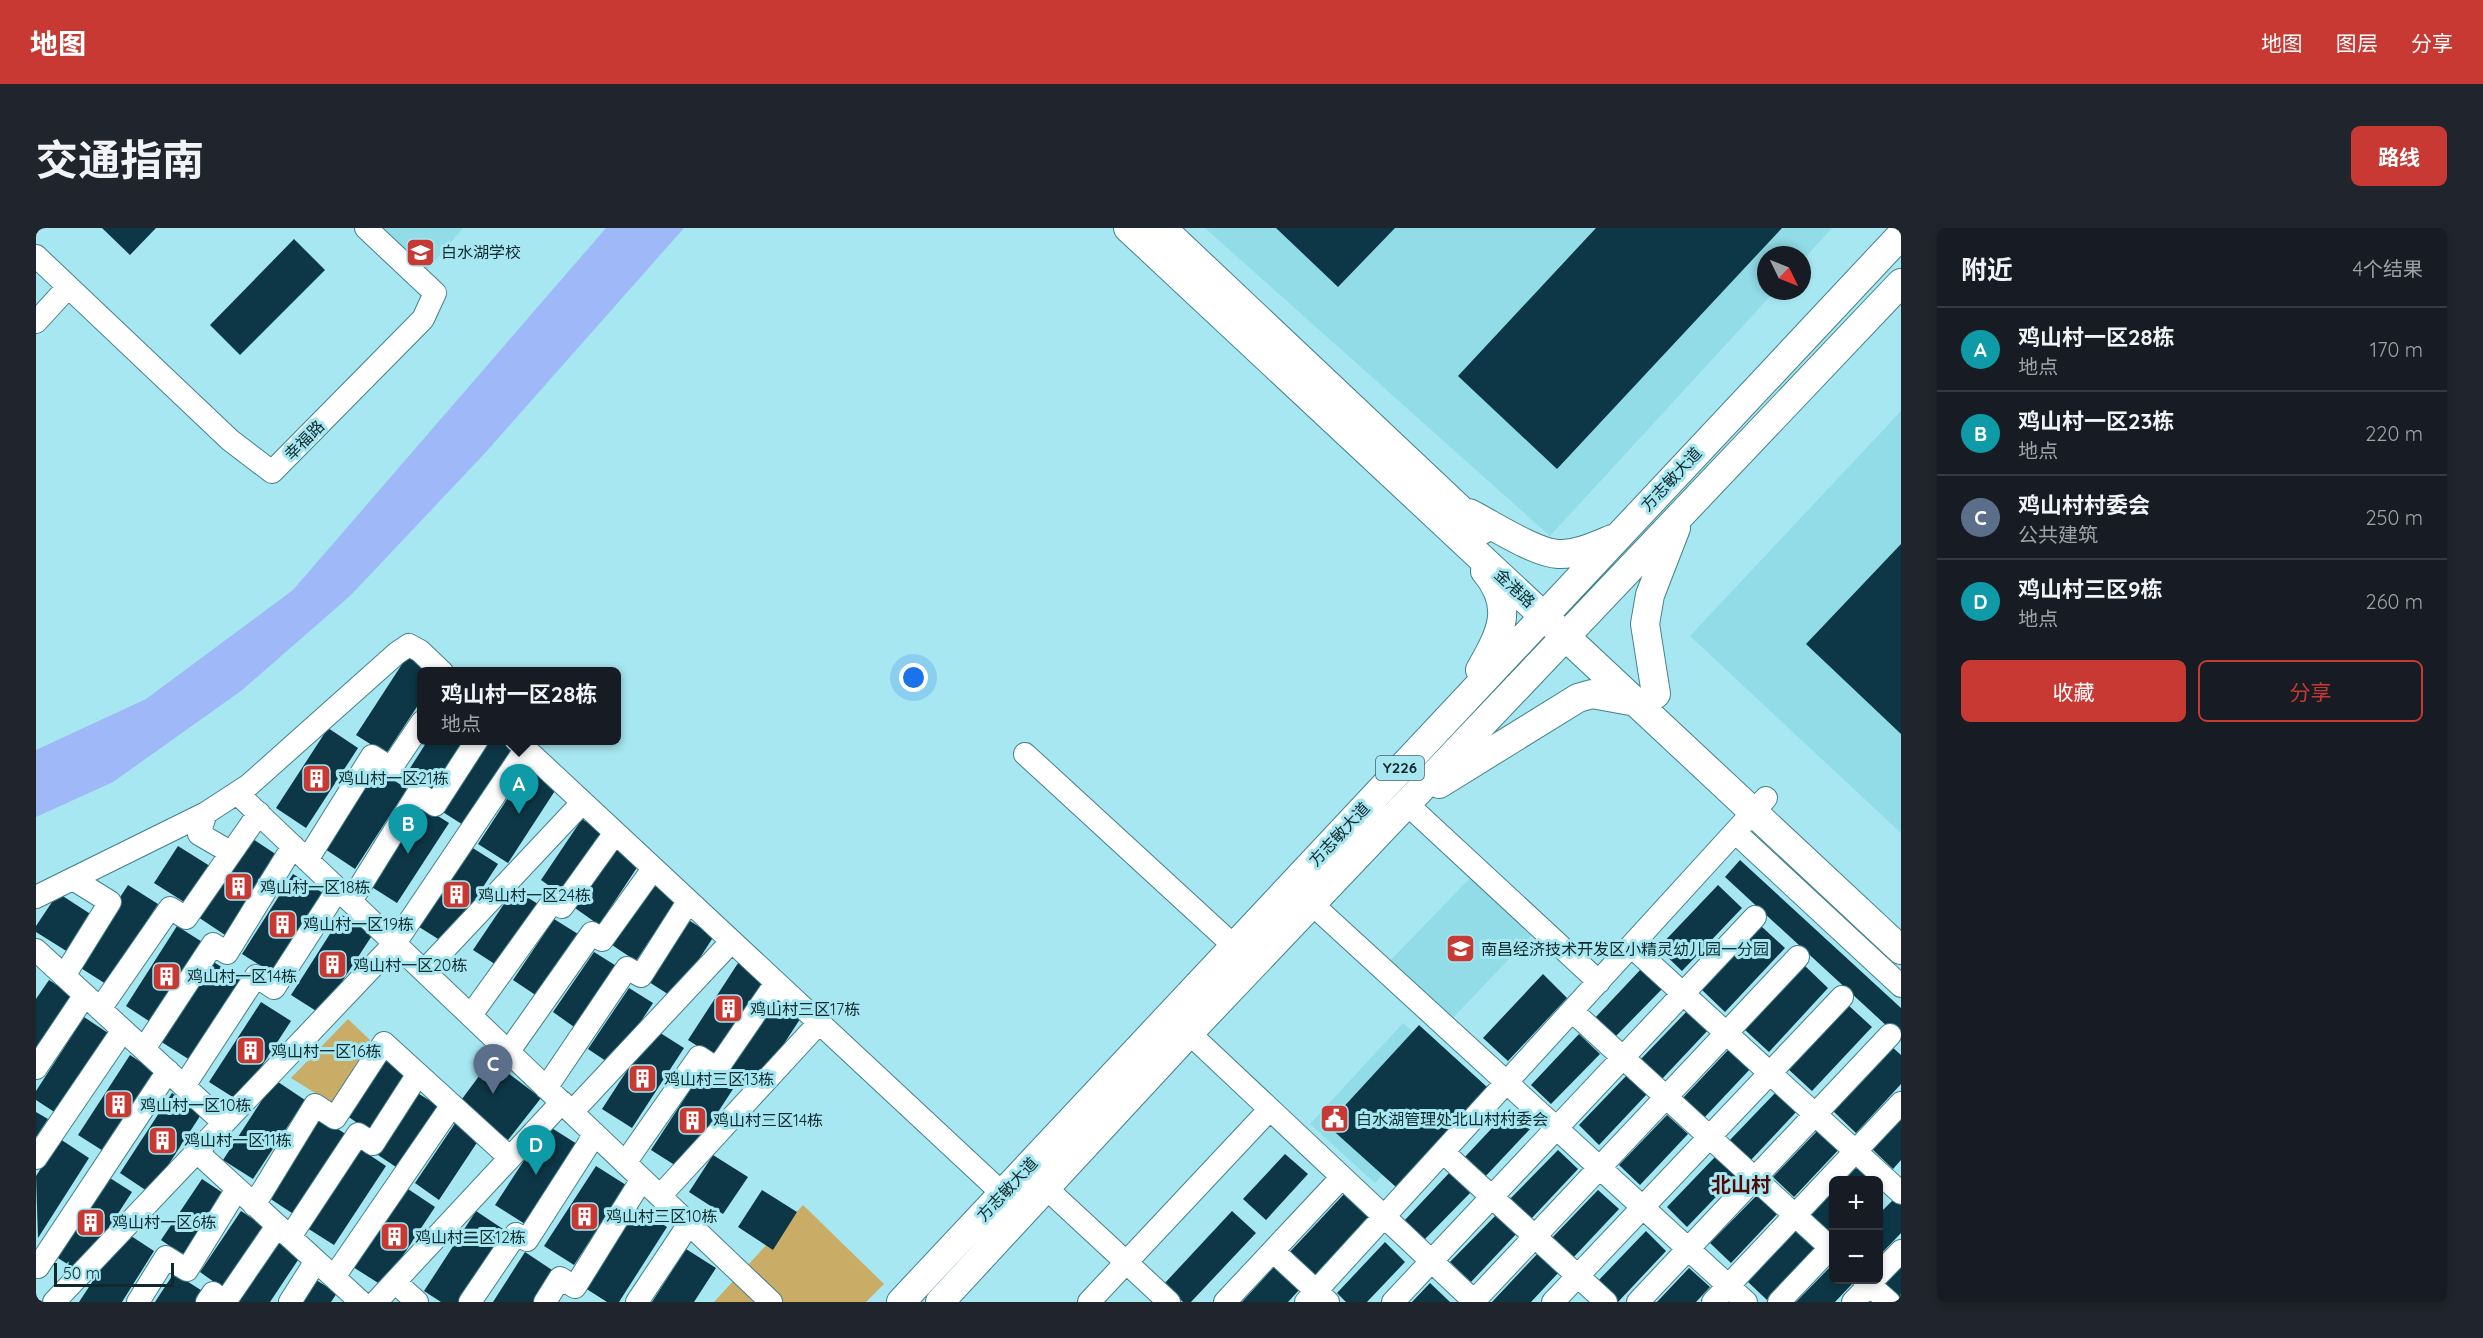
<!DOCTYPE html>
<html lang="zh">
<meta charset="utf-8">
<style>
:root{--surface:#171b24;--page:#20242c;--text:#f1f3f6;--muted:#9ea1a6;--line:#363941;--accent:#c73932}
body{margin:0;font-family:Quicksand,"Noto Sans SC",sans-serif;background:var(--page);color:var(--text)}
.controls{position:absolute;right:18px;bottom:18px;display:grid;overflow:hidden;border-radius:9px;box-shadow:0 3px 9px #0003}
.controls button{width:54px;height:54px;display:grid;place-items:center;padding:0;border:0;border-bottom:2px solid var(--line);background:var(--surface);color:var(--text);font:30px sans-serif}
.compass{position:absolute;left:1721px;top:18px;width:54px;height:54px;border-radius:50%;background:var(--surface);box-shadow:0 3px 9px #0003;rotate:133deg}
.scale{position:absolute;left:18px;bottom:15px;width:120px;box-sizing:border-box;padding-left:6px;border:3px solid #0f292d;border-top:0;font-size:16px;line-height:21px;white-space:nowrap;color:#0f292d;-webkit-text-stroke:4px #a7e7f1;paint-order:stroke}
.you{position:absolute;left:878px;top:450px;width:21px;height:21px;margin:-15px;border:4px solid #fff;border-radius:50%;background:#1a73e8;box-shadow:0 0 0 9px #1a73e833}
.badge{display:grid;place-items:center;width:39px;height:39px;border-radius:50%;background:var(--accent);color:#fff;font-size:20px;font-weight:700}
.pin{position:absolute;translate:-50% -50px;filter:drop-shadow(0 2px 3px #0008)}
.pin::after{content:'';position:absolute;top:32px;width:21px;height:18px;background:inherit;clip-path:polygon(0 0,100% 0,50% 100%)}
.popup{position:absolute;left:381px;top:439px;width:204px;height:78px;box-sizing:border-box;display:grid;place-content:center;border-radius:9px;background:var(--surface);filter:drop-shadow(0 2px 4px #0005);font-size:20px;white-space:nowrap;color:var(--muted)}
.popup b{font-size:22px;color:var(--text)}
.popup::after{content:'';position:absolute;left:50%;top:100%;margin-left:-12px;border:12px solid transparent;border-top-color:var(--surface)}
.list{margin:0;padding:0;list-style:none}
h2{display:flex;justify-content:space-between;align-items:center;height:78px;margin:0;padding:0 24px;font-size:26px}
h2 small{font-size:20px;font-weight:400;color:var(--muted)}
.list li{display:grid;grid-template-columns:39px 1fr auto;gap:18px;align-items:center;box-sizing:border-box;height:84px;padding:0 24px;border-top:2px solid var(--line)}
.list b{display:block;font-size:22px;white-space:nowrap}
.list p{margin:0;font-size:20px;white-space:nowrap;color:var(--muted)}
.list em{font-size:20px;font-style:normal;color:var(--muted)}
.actions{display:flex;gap:12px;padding:18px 24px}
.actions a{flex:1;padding:14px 0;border:2px solid var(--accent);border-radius:9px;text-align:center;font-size:21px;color:var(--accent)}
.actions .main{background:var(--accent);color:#fff}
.map{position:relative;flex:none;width:1865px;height:1074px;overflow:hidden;border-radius:9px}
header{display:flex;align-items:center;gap:36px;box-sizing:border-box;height:84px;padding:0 30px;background:var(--accent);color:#fff}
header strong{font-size:28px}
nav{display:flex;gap:33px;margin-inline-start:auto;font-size:21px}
.intro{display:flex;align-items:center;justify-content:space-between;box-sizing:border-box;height:144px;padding:0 36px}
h1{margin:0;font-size:42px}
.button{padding:15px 27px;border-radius:9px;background:var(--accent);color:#fff;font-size:21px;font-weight:700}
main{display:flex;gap:36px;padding:0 36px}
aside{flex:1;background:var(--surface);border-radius:9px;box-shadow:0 3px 9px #0003}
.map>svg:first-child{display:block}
</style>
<header>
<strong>地图</strong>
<nav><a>地图</a><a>图层</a><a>分享</a></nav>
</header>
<div class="intro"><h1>交通指南</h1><a class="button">路线</a></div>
<main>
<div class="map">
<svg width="1865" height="1074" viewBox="0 0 1865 1074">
<rect width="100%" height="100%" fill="#a7e7f1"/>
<path fill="#91dce7" d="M336,0H427L386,48Z
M1169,0H1796L1766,33V27H1730V63H1739L1514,308Z
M1865,183V605L1654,408Z
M1436,648L1497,706L1413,794L1352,735Z
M1367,795L1431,853L1339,955L1274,896Z"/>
<path fill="#c9ac65" d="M312,791L334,812L297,876L255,850Z
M767,977L848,1056L830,1074H678Z"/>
<path fill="#9fb8f7" d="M570,0H648L450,224L315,367L205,463L77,554L0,589V522L110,471L257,362Z"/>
<path fill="#0d3746" d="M66,0H120L94,27Z
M1240,0H1359L1302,59Z
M1560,0H1746L1521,241L1422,148Z
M258,11L289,42L204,127L174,97Z
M1865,316V506L1770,416Z
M372,427L397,444H386V471L350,526L320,507Z
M292,500L322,520L270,600L240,580Z
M392,512H434L399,567L369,548Z
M446,512H471L483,520L432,600L402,581Z
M494,536L524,555L472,635L442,616Z
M341,541L371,561L319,641L289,621Z
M383,576L413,595L361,675L331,656Z
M546,591L570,607L529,669L505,652Z
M214,609L244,629L192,709L162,689Z
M432,617L462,636L410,716L380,697Z
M142,618L177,640L153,677L118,655Z
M580,620L604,635L563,697L539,680Z
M1704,632L1865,780V811L1689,649Z
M257,646L287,665L236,745L206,726Z
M617,656L641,671L600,733L576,717Z
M92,657L122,676L70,756L40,737Z
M1682,657L1706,680L1646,743L1622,720Z
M478,661L502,676L462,738L437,722Z
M22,665L56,687L32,724L0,704V698Z
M306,687L337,706L285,786L255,767Z
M518,691L542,706L501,768L477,752Z
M654,693L678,708L638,770L613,754Z
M141,698L171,717L119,797L90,778Z
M1725,698L1749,720L1689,784L1665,761Z
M558,724L582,739L541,801L517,784Z
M704,732L734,751L682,831L652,812Z
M176,733L206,752L154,832L124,813Z
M1768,737L1792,760L1733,824L1708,801Z
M1606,740L1627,760L1578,810L1558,791Z
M1507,746L1531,770L1472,833L1447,810Z
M13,752L43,771L0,837V771Z
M593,760L617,775L576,837L552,821Z
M738,766L768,785L716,865L686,846Z
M225,774L255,793L203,873L173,854Z
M1811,776L1836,799L1776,863L1751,840Z
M1654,780L1674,800L1626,851L1605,831Z
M48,789L78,809L26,889L0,872V863Z
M1383,797L1451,859L1360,959L1291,897Z
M618,801L648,820L596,900L566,881Z
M1543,806L1564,826L1515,876L1495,857Z
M1855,818L1865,827V856L1820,905L1795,881Z
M1694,820L1715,840L1667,891L1646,871Z
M94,827L124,847L72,926L42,907Z
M351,827L375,842L334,904L310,887Z
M455,832L505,870L472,912L423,875Z
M667,842L697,861L645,941L615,922Z
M1591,847L1611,866L1563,917L1543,897Z
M239,852L269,872L217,951L187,932Z
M1742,862L1762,882L1714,933L1693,913Z
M380,864L404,879L363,941L339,925Z
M136,865L166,885L114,965L84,945Z
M1474,881L1494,901L1446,952L1426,932Z
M1865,883V932L1857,941L1833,918Z
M0,884L12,891L0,909Z
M1631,887L1652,906L1604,957L1583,937Z
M282,888L311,907L259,987L230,968Z
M420,894L444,910L403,972L379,955Z
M511,897L541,916L489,996L459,977Z
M1785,899L1806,918L1758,969L1737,949Z
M24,911L53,930L2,1010L0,948Z
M320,918L350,938L298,1017L268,998Z
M1522,922L1542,941L1494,992L1473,972Z
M1249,926L1272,946L1230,992L1207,971Z
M677,927L712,949L687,986L653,964Z
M1679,929L1700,948L1651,999L1631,979Z
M1822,936L1839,952H1805Z
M560,938L590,957L538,1037L508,1018Z
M1415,943L1436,963L1387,1013L1367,994Z
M66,945L96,964L44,1044L14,1025Z
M166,951L190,967L150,1029L125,1012Z
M369,959L399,979L347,1058L317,1039Z
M1798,961V1002L1794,1006L1773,986Z
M726,962L761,984L737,1022L702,999Z
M1562,962L1583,981L1535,1032L1514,1012Z
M1310,964L1335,987L1275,1051L1250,1028Z
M1723,965L1743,984L1695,1035L1674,1015Z
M1858,971L1865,977V1005L1842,1029V987Z
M601,980L631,999L583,1074H571L549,1060Z
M205,983L229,999L188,1061L164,1044Z
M440,983L470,1003L424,1074H405L388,1063Z
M1196,983L1220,1005L1155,1074H1147L1128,1056Z
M1463,984L1483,1003L1435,1054L1414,1034Z
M1759,1002L1779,1021L1731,1072L1711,1053Z
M1610,1003L1630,1023L1582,1074L1561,1054Z
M89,1004L118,1023L86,1074H43Z
M240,1013L264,1029L234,1074H199Z
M1349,1014L1369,1034L1331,1074H1310L1301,1065Z
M650,1021L680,1040L658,1074H616Z
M489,1024L519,1044L499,1074H457Z
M1503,1024L1524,1043L1495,1074H1456Z
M1796,1037L1798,1052H1811L1816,1056L1799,1074H1760Z
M1865,1038V1074H1862L1846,1059Z
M1238,1039L1263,1062L1252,1074H1206Z
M1653,1040L1674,1059L1660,1074H1621Z
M138,1045L168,1064L161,1074H119Z
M277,1050L301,1065L295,1074H261Z
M1394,1055L1414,1074H1376Z"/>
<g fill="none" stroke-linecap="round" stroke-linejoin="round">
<defs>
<path id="minor" d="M0,28L194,212L236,244L387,91L399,65L330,0
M0,94L32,59
M480,512L967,966
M989,526L1198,718
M201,565L735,1074
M1371,576L1563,754
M170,585L163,606L194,624
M1699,604L1865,758
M271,632L336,528L355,540L386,494
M0,669L170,585L213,557L361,425L373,417L384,423L406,444
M315,673L382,565L399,577L441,512
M1276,676L1710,1074
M1595,718L1865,965
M0,722L188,895
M388,743L546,575
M28,748L74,674L37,651
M64,781L134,680L150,690L223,585
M1536,783L1798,1023
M435,787L517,673L526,679L579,605
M1153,805L1439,1074
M108,821L177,716L191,725L257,618
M473,823L556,705L566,712L617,641
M0,840L49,767
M148,858L220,748L238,760L302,661
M510,860L591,740L605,748L652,674
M536,884L695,714
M161,924L325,1074
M1407,924L1570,1074
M0,930L87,802
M589,935L663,829L681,841L740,755
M1010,960L1133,1074
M624,968L783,795
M218,977L279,877L299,890L348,815L474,930
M254,1009L322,906L337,916L382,846
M1237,1023L1292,1074
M2,1039L132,843
M1842,1047L1865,1023
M298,1049L416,877
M1828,1052L1853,1074
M359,1054L381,1074
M18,1074L359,715L489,522
M102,1074L130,1029L151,1042L201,961
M171,1074L177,1065L189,1074L241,998
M254,1074L280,1033
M340,1074L526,874
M434,1074L480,1006L491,1012L559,906
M509,1074L524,1050L539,1059L606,951
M601,1074L653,996
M1053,1074L1234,881
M1189,1074L1306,949
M1270,1074L1730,570
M1357,1074L1719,689
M1437,1074L1762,729
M1517,1074L1806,769
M1602,1074L1854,807
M1677,1074L1865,875
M1743,1074L1798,1016
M1817,1074L1838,1052"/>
<path id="major" d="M1092,0L1865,722
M1126,0L1446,302
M1433,285C1455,296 1499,325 1522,326C1540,327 1559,318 1576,311
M1444,442C1465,405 1479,379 1449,343
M1620,466L1609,396L1614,367L1640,300
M1403,556L1542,470L1556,466L1600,474
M865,1074L1865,7
M904,1074L1153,805L1865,55"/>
</defs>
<use href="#minor" stroke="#43818a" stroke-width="24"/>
<use href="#major" stroke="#43818a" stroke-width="30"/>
<use href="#minor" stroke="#fff" stroke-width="22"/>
<use href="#major" stroke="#fff" stroke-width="28"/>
</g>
<defs>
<symbol id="school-square" viewBox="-11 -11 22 22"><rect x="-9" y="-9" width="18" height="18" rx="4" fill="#c73932" stroke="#a7e7f1"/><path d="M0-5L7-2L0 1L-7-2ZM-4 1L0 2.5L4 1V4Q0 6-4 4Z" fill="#fff"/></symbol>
<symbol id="building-square" viewBox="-11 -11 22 22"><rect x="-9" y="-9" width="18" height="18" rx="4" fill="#c73932" stroke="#a7e7f1"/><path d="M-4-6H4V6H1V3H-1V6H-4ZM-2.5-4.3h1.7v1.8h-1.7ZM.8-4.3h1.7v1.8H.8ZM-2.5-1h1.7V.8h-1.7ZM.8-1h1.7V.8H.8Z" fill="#fff"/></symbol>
<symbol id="civic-square" viewBox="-11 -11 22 22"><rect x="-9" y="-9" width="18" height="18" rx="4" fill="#c73932" stroke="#a7e7f1"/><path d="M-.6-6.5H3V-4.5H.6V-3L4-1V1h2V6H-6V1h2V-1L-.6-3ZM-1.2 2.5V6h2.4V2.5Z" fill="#fff"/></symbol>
</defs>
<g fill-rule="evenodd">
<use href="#school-square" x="368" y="8" width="33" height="33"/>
<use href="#building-square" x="264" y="534" width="33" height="33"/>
<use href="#building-square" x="186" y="642" width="33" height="33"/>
<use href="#building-square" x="404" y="650" width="33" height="33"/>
<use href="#building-square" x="230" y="680" width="33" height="33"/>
<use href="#school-square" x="1408" y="704" width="33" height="33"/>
<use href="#building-square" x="280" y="720" width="33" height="33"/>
<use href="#building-square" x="114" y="732" width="33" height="33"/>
<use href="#building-square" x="676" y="764" width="33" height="33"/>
<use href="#building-square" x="198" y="806" width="33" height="33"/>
<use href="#building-square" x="590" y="834" width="33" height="33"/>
<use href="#building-square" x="66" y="860" width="33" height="33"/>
<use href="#civic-square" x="1282" y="874" width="33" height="33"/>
<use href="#building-square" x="640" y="876" width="33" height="33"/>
<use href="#building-square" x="110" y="896" width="33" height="33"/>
<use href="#building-square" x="532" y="972" width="33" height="33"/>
<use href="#building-square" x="38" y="978" width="33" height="33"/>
<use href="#building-square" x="342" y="992" width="33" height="33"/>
</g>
<g text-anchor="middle" stroke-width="6" stroke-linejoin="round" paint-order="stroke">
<rect fill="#a7e7f1" stroke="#3d6268" stroke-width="1.5" x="1340" y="528" width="48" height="24" rx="4.5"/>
<g font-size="15" font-weight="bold" fill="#0f292d">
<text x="1364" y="545">Y226</text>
</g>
<g font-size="16" fill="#0f292d" stroke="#a7e7f1" text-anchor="start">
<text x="405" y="30">白水湖学校</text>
<text x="302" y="556">鸡山村一区21栋</text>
<text x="224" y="665">鸡山村一区18栋</text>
<text x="442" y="673">鸡山村一区24栋</text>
<text x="267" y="702">鸡山村一区19栋</text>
<text x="1445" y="727">南昌经济技术开发区小精灵幼儿园一分园</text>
<text x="317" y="743">鸡山村一区20栋</text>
<text x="151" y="754">鸡山村一区14栋</text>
<text x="714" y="787">鸡山村三区17栋</text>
<text x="235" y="829">鸡山村一区16栋</text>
<text x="628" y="857">鸡山村三区13栋</text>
<text x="104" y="883">鸡山村一区10栋</text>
<text x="1320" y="897">白水湖管理处北山村村委会</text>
<text x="677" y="898">鸡山村三区14栋</text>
<text x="148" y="918">鸡山村一区11栋</text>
<text x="570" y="994">鸡山村三区10栋</text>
<text x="76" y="1000">鸡山村一区6栋</text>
<text x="379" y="1015">鸡山村二区12栋</text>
</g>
<g font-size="16" fill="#0f292d" stroke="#a7e7f1">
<text transform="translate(268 212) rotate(-45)" y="6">幸福路</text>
<text transform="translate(1635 251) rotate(-47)" y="6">方志敏大道</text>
<text transform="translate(1479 360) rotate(43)" y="6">金港路</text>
<text transform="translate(1303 606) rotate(-47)" y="6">方志敏大道</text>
<text transform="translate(971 961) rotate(-47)" y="6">方志敏大道</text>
</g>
<g font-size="20" font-weight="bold" fill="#500b09" stroke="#a7e7f1">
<text x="1705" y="964">北山村</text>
</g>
</g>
</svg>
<div class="controls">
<button>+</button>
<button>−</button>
</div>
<svg class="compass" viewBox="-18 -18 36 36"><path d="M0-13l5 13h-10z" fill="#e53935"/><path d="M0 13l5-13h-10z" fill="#9ea1a6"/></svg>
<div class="scale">50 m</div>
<div class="you"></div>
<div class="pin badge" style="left:483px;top:586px;background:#0f9aa8">A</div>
<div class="popup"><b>鸡山村一区28栋</b>地点</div>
<div class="pin badge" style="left:372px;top:626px;background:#0f9aa8">B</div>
<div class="pin badge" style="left:457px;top:866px;background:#5c6f8a">C</div>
<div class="pin badge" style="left:500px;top:947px;background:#0f9aa8">D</div>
</div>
<aside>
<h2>附近<small>4个结果</small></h2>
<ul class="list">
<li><span class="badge" style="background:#0f9aa8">A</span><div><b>鸡山村一区28栋</b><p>地点</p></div><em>170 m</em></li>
<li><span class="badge" style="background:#0f9aa8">B</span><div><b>鸡山村一区23栋</b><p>地点</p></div><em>220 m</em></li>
<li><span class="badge" style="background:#5c6f8a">C</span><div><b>鸡山村村委会</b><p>公共建筑</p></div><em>250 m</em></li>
<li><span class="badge" style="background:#0f9aa8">D</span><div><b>鸡山村三区9栋</b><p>地点</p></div><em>260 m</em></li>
</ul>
<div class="actions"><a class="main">收藏</a><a>分享</a></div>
</aside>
</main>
